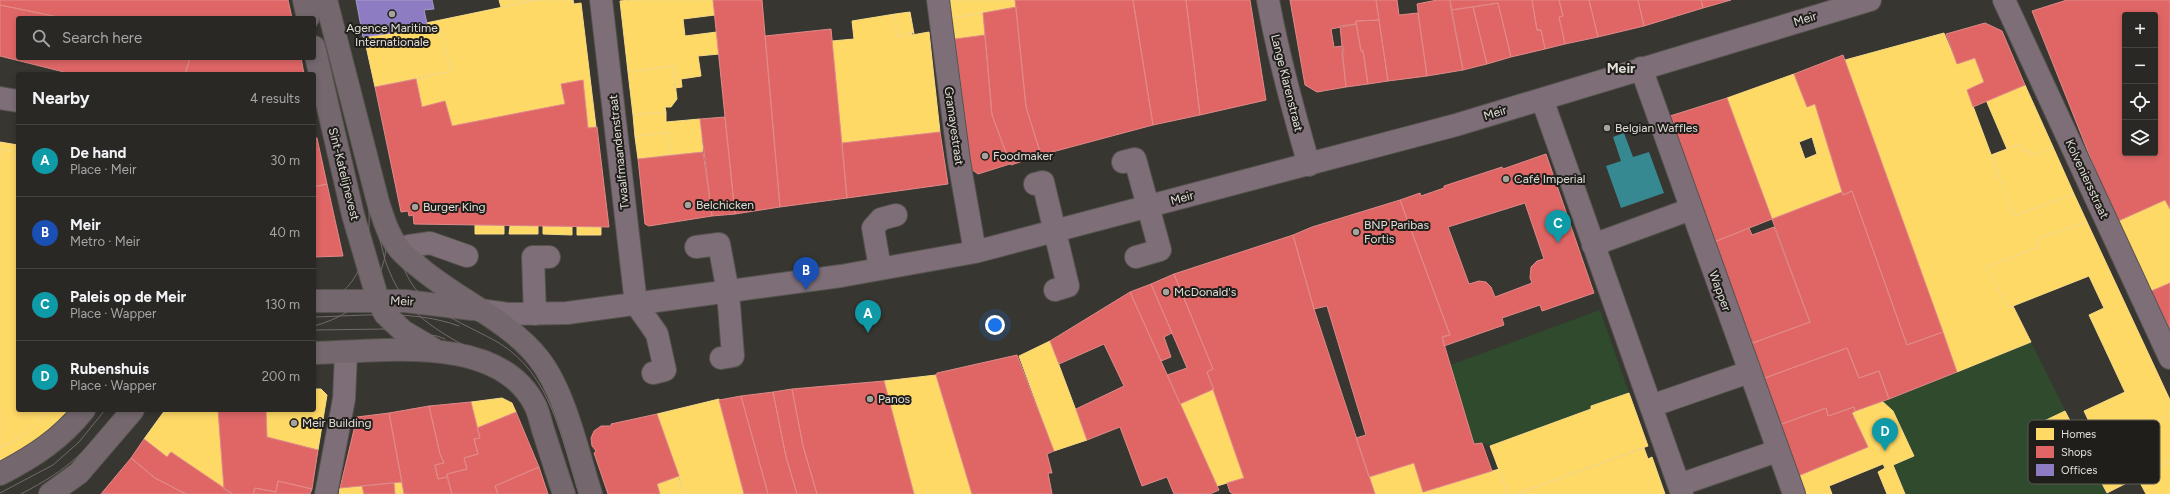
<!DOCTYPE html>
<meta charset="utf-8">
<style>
:root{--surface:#2a2824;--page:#363431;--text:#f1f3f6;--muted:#a5a6a6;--line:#464441;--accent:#8c9099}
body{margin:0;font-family:Figtree,sans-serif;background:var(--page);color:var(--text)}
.controls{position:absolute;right:12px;top:12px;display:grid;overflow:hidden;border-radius:4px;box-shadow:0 2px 6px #0003}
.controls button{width:36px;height:36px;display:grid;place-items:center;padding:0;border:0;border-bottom:1px solid var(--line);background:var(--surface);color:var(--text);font:20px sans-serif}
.you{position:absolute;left:995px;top:325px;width:14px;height:14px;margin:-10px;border:3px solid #fff;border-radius:50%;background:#1a73e8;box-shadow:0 0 0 6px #1a73e833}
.badge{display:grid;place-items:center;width:26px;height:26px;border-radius:50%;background:var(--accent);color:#fff;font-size:13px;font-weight:700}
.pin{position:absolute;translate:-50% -33px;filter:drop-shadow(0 1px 2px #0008)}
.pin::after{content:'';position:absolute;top:21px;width:14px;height:12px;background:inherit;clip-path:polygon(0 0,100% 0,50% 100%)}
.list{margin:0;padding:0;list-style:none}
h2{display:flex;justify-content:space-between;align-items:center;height:52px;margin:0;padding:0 16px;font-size:17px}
h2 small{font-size:13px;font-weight:400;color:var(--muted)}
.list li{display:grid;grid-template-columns:26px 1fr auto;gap:12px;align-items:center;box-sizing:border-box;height:72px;padding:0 16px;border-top:1px solid var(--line)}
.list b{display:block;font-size:15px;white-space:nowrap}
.list p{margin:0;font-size:13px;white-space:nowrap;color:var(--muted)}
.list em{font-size:13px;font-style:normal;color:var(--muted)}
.icon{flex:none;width:22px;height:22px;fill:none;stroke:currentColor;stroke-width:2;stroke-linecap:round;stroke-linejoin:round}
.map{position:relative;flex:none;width:2170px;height:494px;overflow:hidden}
.search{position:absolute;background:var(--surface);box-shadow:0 2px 6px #0003;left:16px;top:16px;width:300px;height:44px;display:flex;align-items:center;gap:10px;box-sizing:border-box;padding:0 14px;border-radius:4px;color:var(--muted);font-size:15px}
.panel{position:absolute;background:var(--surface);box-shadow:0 2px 6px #0003;left:16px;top:72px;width:300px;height:340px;border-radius:4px}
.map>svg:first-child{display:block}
</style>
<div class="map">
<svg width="2170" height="494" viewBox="0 0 2170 494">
<rect width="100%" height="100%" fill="#383630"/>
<path fill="#2f4a2c" d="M1600,310L1629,393L1591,406V409L1490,446L1482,443L1474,444L1450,365Z
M2031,342L2107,494H1905L1893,465L1914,455L1893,411L1882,401Z"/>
<path fill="#368891" d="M1624,133L1633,157L1649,152L1664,193L1621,208L1606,166L1621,161L1613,137Z"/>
<path fill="#ffd966" stroke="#f6da88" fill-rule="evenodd" d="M499,0H537L501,7Z
M537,0H573L574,4L581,3L596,127L588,128L583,80L561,84L565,104L452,126L445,101L422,107L416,79L451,71L441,29L429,32L426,23Z
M630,0H713L715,15L683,19L685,36L717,32L719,54L698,56L701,76L681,79L682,87L675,88L673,66L628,72L620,1Z
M950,0H1015L1016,7L952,18Z
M910,12L914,34L912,32L908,33V35L897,36L895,14Z
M983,13L985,35L955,39L952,18Z
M895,14L897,36L908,35V33L912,32V35L929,32L940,132L842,143L832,41L854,39L852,21Z
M428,28L429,32L441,29L451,71L375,87L364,37Z
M1944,33L1957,64L1975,58L1984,82L1967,90L2014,216L2074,194L2087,222L2036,239L2039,247L1986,267L2008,308L2013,306L2031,342L1957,372L1845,60Z
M673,66L677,99L671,107H665L666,112L633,115L628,72Z
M1794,74L1807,107L1815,104L1842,192L1772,219L1727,98ZM1812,137L1817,154L1805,159L1799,142Z
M2025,85L2053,147L2031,156L2029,150L2023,152L2020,144L2007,149L1986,100Z
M666,112V122L700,119L703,152L670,155L667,132L635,137L633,115Z
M667,132L670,155L638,159L635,137Z
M0,142L18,145V160L12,159L13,151L0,149Z
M2020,144L2023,152L2029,150L2031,156L2053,147L2074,194L2014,216L1991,155Z
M0,149L13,151L12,159L18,160V410H49L27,432L10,443L0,447Z
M2165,200L2170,209V283L2149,292L2116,222Z
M2087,222L2170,400V415L2102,449L2084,411L2125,392L2089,315L2104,308L2089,276L2008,308L1986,267L2039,247L2036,239Z
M475,225L504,226V234H475Z
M510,226H538V234H509Z
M543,226L572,227V235L543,234Z
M577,227H601V235H577Z
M1050,341L1087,440L1054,451L1019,356Z
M936,375L972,494H914L884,381Z
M314,389H321L327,395L318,450L267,437L266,410H314Z
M1214,389L1244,478L1217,486L1180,404Z
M1629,393L1648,446L1516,494H1508L1490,446L1591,409V406Z
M502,398L512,403L516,412L477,428L471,402Z
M719,399L744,494H684L657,414Z
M1882,401L1893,411L1914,456L1893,465L1905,494H1887L1878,472L1885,468L1883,464L1829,486L1832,494H1806L1798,476L1868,447L1852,413Z
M49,410H69L40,438L0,461V447L10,443L27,432Z
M165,410H218L224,489L171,452L167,457L144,439Z
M2065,411L2078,436L2058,447L2044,421Z
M2170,415V461L2107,493L2088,457Z
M1644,448L1648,459L1652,457L1665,494H1516Z
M2170,461V494H2146L2137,477Z
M1414,463L1423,492L1499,469L1508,494H1375L1369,477Z
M679,476L684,494H660L657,484Z
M402,482L404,494H395L394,483Z
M362,486L364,494H339L340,488Z"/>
<path fill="#e06666" stroke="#e08a88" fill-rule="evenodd" d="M0,0H288L292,18H63L0,5Z
M713,0H762L780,207L735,214Z
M1015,0H1133L1153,125L1041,155L1026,107Z
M1133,0H1186L1200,115L1153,125Z
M1186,0H1250L1266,100L1200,115Z
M1290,0H1376L1379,20L1356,21V24L1331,29L1334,47L1343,46L1344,52L1342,53L1346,87L1317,92L1305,85Z
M1376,0H1397L1399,15L1418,13L1427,76L1388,81Z
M1437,0H1450L1463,70L1427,76L1417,4Z
M1450,0H1532L1537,30H1541L1545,49L1511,57L1498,3L1451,10Z
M1532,0H1559L1563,16L1559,17L1565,44L1545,49L1541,30H1537Z
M1559,0H1589L1598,37L1565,44L1559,17L1563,16Z
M1589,0H1638L1644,26L1598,37Z
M1638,0H1701L1703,8L1644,26Z
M1701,0H1731L1703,8Z
M2067,0H2170V209L2165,200L2116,222L2032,11ZM2125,15H2155V153H2125Z
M1498,3L1511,57L1487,64L1473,7Z
M0,5L63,18H18V58H190L185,74H72L0,56Z
M1016,7L1026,107L1041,155L1011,165L992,115L983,13Z
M1473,7L1487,64L1463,70L1451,10Z
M1379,20L1388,81L1368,84L1363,51H1361L1356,21Z
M1985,23L2002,31L2025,85L1973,107L1967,90L1984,82L1975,58L1957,64L1946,34Z
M1356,24L1361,51H1363L1368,84L1346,87L1340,26Z
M831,29L847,198L780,207L765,36Z
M985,35L992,115L1010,164L978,174L971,169L955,39Z
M1843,55L1943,332L1907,345L1852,191L1843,195L1815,104L1807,107L1794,74Z
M190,58H301L304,74H185Z
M416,79L422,107L445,101L452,126L565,104L561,84L583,80L588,128L597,127L609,227L414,224L413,215L409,216L408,211L401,212L375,87Z
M1727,98L1772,219L1714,242L1670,116Z
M725,117L735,214L712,216L700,119Z
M940,132L948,184L847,198L842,143Z
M314,138H317L327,184L314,187Z
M703,152L712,216L649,226L645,224L638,159Z
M1546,154L1594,293L1542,311L1540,305L1502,318L1504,325L1444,346L1442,337L1450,335L1400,200L1420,193L1421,196L1444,188V186L1502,167L1503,169ZM1525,203L1544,259L1537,261L1531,267L1530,278L1532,283L1495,297L1491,287L1486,282L1479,281L1469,284L1448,227Z
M327,184L343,256L314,257V187Z
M1852,191L1907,345L1943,332L1957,372L1889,399L1879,371L1859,378L1847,348L1762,379L1750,344L1810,322L1772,219L1842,192L1843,195Z
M1400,200L1450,335L1442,337L1474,444L1482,443L1492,471L1423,492L1414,463L1369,477L1356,438L1366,435L1327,306L1314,309L1293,235L1312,227Z
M1774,227L1810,322L1750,344L1714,242L1749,228L1752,235Z
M1293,235L1314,309L1375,494H1233L1230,492L1227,483L1244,478L1207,372L1213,369L1174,274Z
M1174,274L1213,369L1207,372L1214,389L1180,404L1167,375L1187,368L1151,284Z
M2170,283V337L2149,292Z
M1151,284L1172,333L1164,337L1171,357L1161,361L1130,292Z
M1130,292L1219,490L1210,494H1174L1167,477L1142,486L1120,427L1087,440L1076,409L1124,386L1104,344L1059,364L1050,341Z
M1847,348L1859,378L1879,371L1889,399L1855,411L1854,407L1828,416L1826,408L1779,425L1762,379Z
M1017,355L1054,451L1047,454L1052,473H1048L1052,494H972L936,375L937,373Z
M884,381L914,494H817L803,446L792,389Z
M792,389L803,446L817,494H797L786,457L773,392Z
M773,392L786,457L797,494H768L741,396Z
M741,396L768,494H744L719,400Z
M471,402L480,438L474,439L478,454L464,458L467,469L447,474V477L438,479L435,465L444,463L440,454L429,406Z
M429,406L440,454L444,463L435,465L438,479L447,477L452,494H404L389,413Z
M1854,407L1855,411L1852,413L1868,447L1798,476L1779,425L1826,408L1828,416Z
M218,410H266L267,437L318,450L312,489L278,481L276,492L255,488L253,494H233L224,489Z
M516,412L539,467L495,486L498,494H452L447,474L467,469L464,458L478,454L474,439L480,438L477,428Z
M389,413L402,482L340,488L357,417Z
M657,414L679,476L657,484L660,494H608L594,453L596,451L592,446L591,438L594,431L601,426H611V424Z
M144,439L167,457L171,452L233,494H186L155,478L131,458Z
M131,458L155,478L186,494H101Z
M539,467L548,494H498L495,486Z
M278,481L312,489L310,494H253L255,488L276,492Z
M394,483L395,494H364L362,486Z"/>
<path fill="#8e7cc3" stroke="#a799c9" d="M356,0H432L434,9L424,10L428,28L363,37Z"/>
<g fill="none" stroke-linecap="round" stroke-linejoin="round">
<defs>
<path id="street" d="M601,0L636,304L657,334L665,370L653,373
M938,0L959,161L975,252
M1268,0C1278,56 1293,110 1309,165
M2004,0L2170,358
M1641,68L1794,494
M0,98L18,101
M1542,99L1682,494
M1123,162L1135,159L1160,250L1136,257
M1035,184L1043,182L1068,286L1055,290
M1593,245L1691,209
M409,246L430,243L467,256
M696,247L719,244L728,292L733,356L721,358
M880,268L873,228L881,219L896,215
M479,310L508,314L567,313L841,276L975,252L1456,125L1870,0
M535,314L533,257H549
M1651,406L1749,372
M1679,485L1777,451
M326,494L344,399L346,353"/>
<path id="secondary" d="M304,0L308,18
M326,0L378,202C383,217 387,233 397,246C402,254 412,261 419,267C455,298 511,322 539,359C565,392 578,453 591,494
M314,47L353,215L378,300L385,314L403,331L435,350
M314,301H405L472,309
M314,353C380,352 498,332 535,405C539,413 541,424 544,433C551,454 557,474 564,494
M0,474C33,457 61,439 84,410
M50,494L79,473L133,410"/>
</defs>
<use href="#street" stroke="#56534f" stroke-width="24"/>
<use href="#secondary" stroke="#56534f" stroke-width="24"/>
<use href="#street" stroke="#7d6e77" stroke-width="22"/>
<use href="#secondary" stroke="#74686e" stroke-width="22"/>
<path stroke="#736a6c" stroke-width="1" d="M320,0L385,260C403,311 427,325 472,350
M332,0C347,60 363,121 379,181C387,212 396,262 414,287C435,315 470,326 499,343C551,374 562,440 579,494
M314,309C359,292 371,254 369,209
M314,317C363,316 412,309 459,326
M314,326C364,313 392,275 386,224
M314,330L385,329L437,336L445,339
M467,348C476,351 485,353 493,358C541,384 551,447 565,494
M0,493L53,465L79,442L105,410
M21,494C69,469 86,452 119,410"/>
</g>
<g fill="#a6a39d" stroke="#201e1a" stroke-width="1.5">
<circle cx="392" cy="14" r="4"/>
<circle cx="1607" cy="128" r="4"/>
<circle cx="985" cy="156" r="4"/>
<circle cx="1506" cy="179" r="4"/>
<circle cx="688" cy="205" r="4"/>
<circle cx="415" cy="207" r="4"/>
<circle cx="1356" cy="232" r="4"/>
<circle cx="1166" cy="292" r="4"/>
<circle cx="870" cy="399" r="4"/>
<circle cx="294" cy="423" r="4"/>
</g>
<g text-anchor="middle" stroke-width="4" stroke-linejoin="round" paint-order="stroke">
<g font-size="12" fill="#e1ded8" stroke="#201e1a">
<text transform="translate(1805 19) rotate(-17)" y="4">Meir</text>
<text transform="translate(1287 83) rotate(76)" y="4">Lange Klarenstraat</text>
<text transform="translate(1495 113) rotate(-17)" y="4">Meir</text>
<text transform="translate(954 126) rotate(82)" y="4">Gramayestraat</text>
<text transform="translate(619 152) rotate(-96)" y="4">Twaalfmaandenstraat</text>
<text transform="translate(344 174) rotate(76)" y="4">Sint-Katelijnevest</text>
<text transform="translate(2087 179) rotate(65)" y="4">Kolveniersstraat</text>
<text transform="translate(1182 198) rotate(-15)" y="4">Meir</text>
<text transform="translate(1720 291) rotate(70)" y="4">Wapper</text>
<text transform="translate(402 301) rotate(3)" y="4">Meir</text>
</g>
<g font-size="12" fill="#e1ded8" stroke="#201e1a" text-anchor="start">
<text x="392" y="32" text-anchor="middle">Agence Maritime<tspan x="392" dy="14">Internationale</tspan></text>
<text x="1615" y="132">Belgian Waffles</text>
<text x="993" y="160">Foodmaker</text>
<text x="1514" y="183">Café Imperial</text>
<text x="696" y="209">Belchicken</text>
<text x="423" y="211">Burger King</text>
<text x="1364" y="229">BNP Paribas<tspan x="1364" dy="14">Fortis</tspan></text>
<text x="1174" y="296">McDonald's</text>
<text x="878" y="403">Panos</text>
<text x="302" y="427">Meir Building</text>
</g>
<g font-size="14" font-weight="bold" fill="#e1ded8" stroke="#201e1a">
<text x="1621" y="73">Meir</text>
</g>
</g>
<rect x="2028" y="420" width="132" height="64" rx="6" fill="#201e1a" stroke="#5a5853" stroke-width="1"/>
<rect x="2036" y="428" width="18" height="12" fill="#ffd966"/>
<rect x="2036" y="446" width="18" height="12" fill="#e06666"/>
<rect x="2036" y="464" width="18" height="12" fill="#8e7cc3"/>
<g font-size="11" fill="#e1ded8">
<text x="2061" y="438">Homes</text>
<text x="2061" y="456">Shops</text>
<text x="2061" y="474">Offices</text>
</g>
</svg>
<div class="controls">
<button>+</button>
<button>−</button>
<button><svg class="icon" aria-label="locate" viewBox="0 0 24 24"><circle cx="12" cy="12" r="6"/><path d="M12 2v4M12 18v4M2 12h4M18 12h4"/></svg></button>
<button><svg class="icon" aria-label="layers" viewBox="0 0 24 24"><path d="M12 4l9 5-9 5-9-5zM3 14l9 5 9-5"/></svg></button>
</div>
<div class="you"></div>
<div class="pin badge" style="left:868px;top:333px;background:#0f9aa8">A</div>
<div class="pin badge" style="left:806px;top:290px;background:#1a4fb4">B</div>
<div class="pin badge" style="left:1558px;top:243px;background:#0f9aa8">C</div>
<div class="pin badge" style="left:1885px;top:451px;background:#0f9aa8">D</div>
<div class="search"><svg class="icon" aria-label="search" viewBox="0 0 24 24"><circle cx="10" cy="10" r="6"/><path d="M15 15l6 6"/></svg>Search here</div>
<section class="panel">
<h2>Nearby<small>4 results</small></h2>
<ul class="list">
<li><span class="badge" style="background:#0f9aa8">A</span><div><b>De hand</b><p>Place · Meir</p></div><em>30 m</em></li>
<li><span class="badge" style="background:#1a4fb4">B</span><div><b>Meir</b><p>Metro · Meir</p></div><em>40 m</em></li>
<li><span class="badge" style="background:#0f9aa8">C</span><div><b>Paleis op de Meir</b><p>Place · Wapper</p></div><em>130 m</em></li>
<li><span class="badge" style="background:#0f9aa8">D</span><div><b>Rubenshuis</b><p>Place · Wapper</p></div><em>200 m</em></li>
</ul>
</section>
</div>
